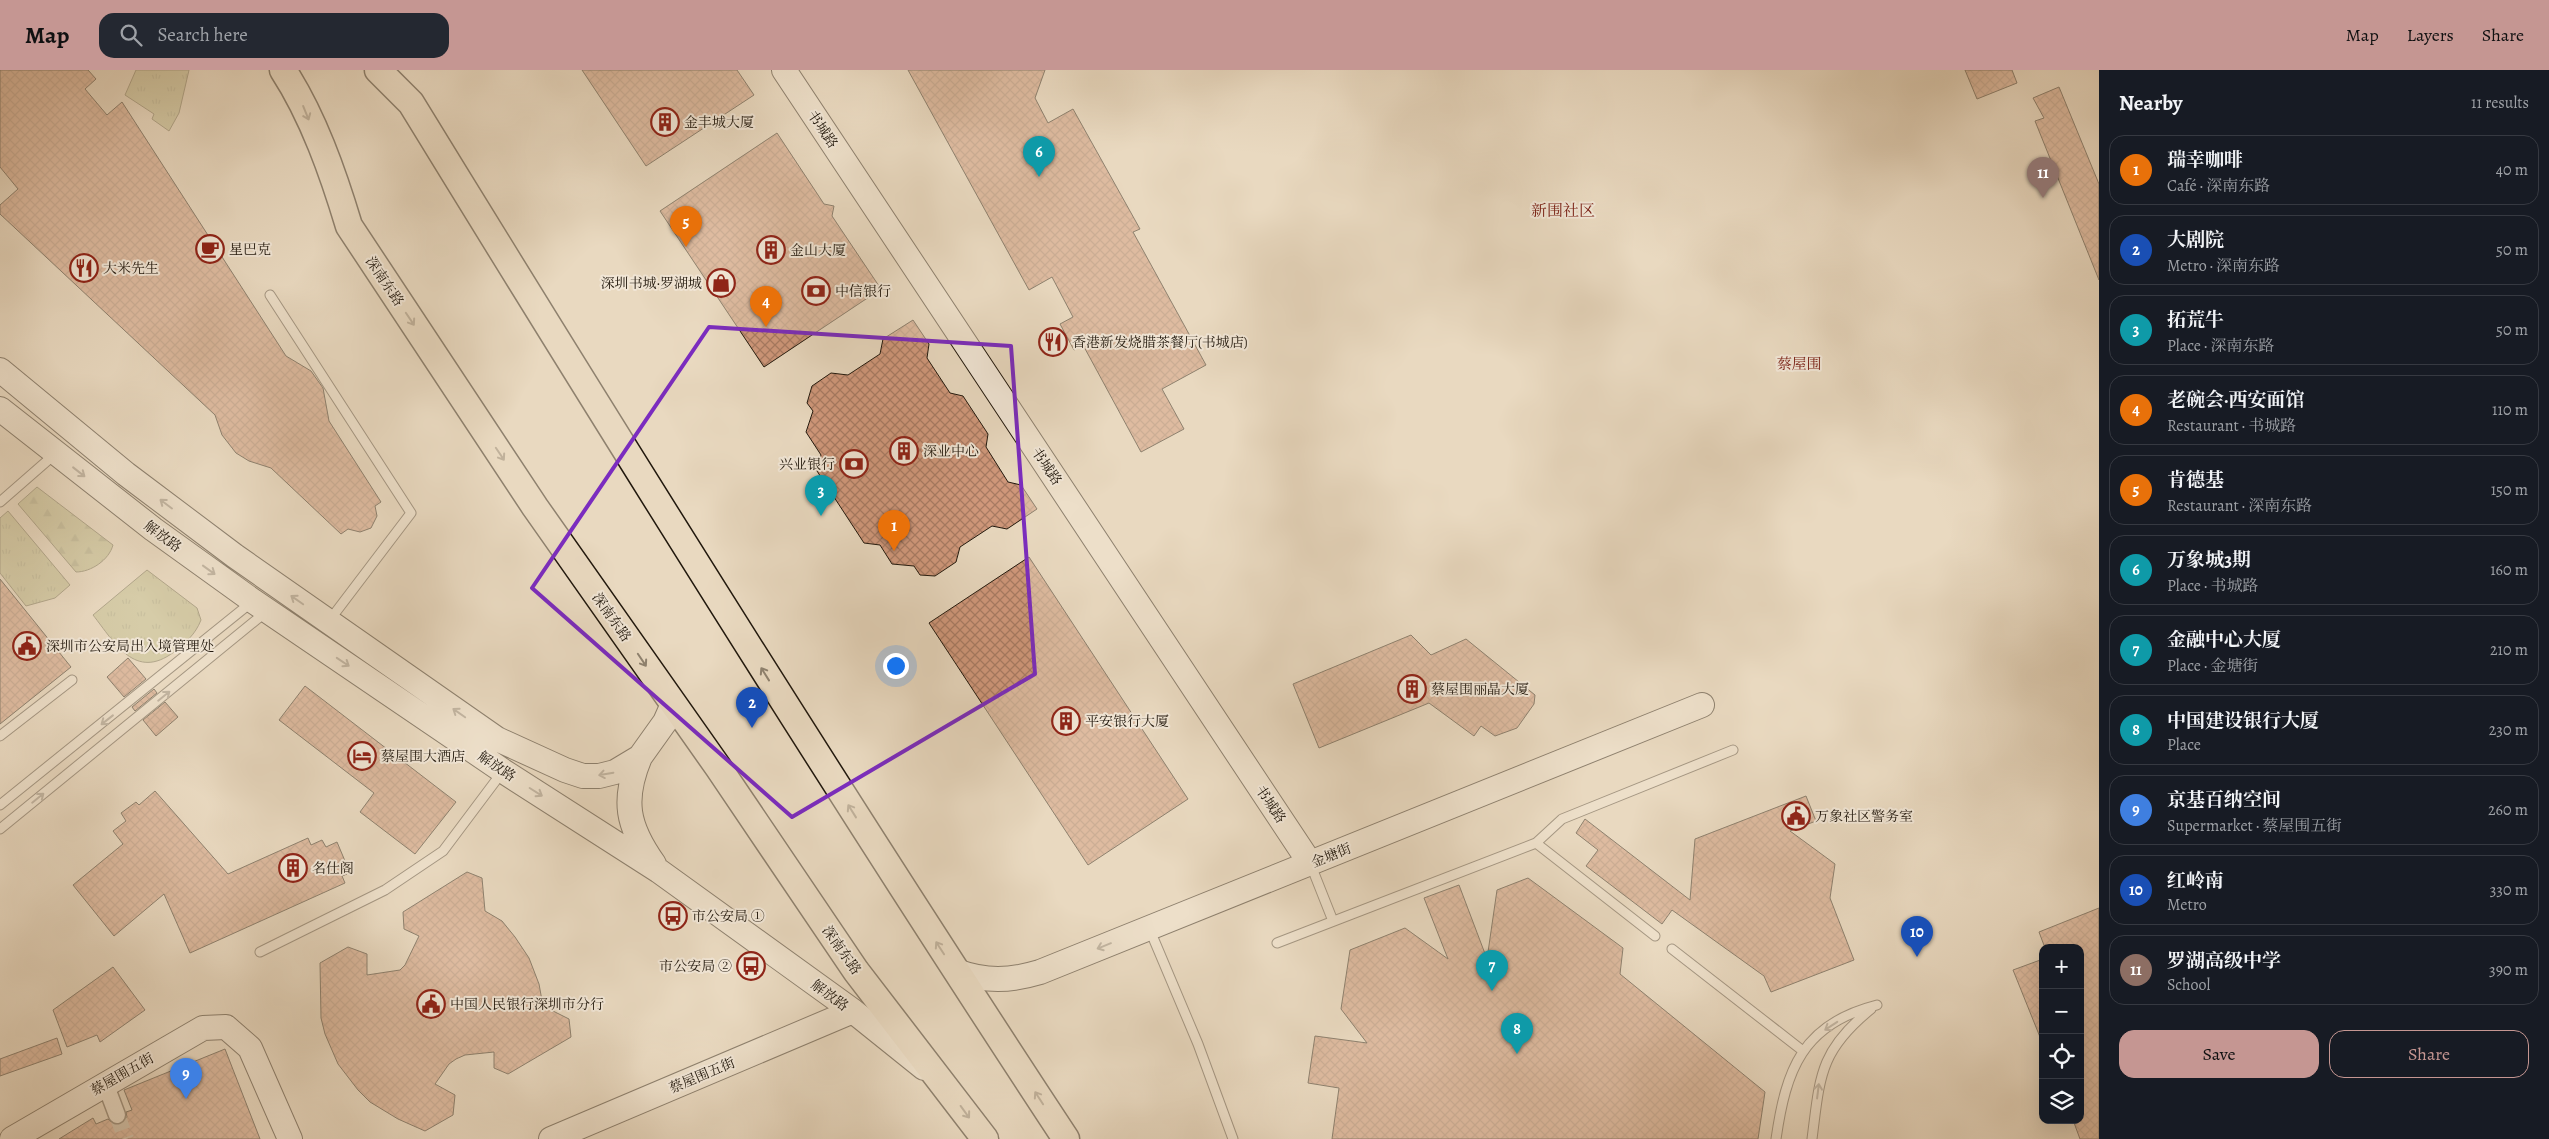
<!DOCTYPE html>
<meta charset="utf-8">
<style>
:root{--surface:#171b24;--page:#242831;--text:#f1f3f6;--muted:#9ea1a6;--line:#363941;--accent:#c59692}
body{margin:0;font-family:Alegreya,"Noto Serif SC",serif;background:var(--page);color:var(--text)}
.controls{position:absolute;right:15px;bottom:15px;display:grid;overflow:hidden;border-radius:10px;box-shadow:0 5px 20px #0002}
.controls button{width:45px;height:45px;display:grid;place-items:center;padding:0;border:0;border-bottom:1px solid var(--line);background:var(--surface);color:var(--text);font:25px sans-serif}
.you{position:absolute;left:895px;top:595px;width:18px;height:18px;margin:-12px;border:4px solid #fff;border-radius:50%;background:#1a73e8;box-shadow:0 0 0 8px #1a73e833}
.badge{display:grid;place-items:center;width:32px;height:32px;border-radius:50%;background:var(--accent);color:#fff;font-size:16px;font-weight:700}
.pin{position:absolute;translate:-50% -41px;filter:drop-shadow(0 1px 2px #0008)}
.pin::after{content:'';position:absolute;top:26px;width:18px;height:15px;background:inherit;clip-path:polygon(0 0,100% 0,50% 100%)}
.list{margin:0;padding:0;list-style:none}
h2{display:flex;justify-content:space-between;align-items:center;height:65px;margin:0;padding:0 20px;font-size:21px}
h2 small{font-size:16px;font-weight:400;color:var(--muted)}
.list li{display:grid;grid-template-columns:32px 1fr auto;gap:15px;align-items:center;box-sizing:border-box;height:70px;margin:0 10px 10px;padding:0 10px;border:1px solid var(--line);border-radius:15px}
.list b{display:block;font-size:19px;white-space:nowrap}
.list p{margin:0;font-size:16px;white-space:nowrap;color:var(--muted)}
.list em{font-size:16px;font-style:normal;color:var(--muted)}
.actions{display:flex;gap:10px;padding:15px 20px}
.actions a{flex:1;padding:11px 0;border:1px solid var(--accent);border-radius:15px;text-align:center;font-size:18px;color:var(--accent)}
.actions .main{background:var(--accent);color:#111}
.icon{flex:none;width:28px;height:28px;fill:none;stroke:currentColor;stroke-width:2;stroke-linecap:round;stroke-linejoin:round}
.map{position:relative;flex:none;width:2099px;height:1069px;overflow:hidden}
header{display:flex;align-items:center;gap:30px;box-sizing:border-box;height:70px;padding:0 25px;background:var(--accent);color:#111}
header strong{font-size:24px}
nav{display:flex;gap:28px;margin-inline-start:auto;font-size:18px}
.search{width:350px;height:45px;background:var(--page);display:flex;align-items:center;gap:12px;box-sizing:border-box;padding:0 18px;border-radius:15px;color:var(--muted);font-size:19px}
main{display:flex}
aside{flex:1;background:var(--surface)}
.map>svg:first-child{display:block}
</style>
<header>
<strong>Map</strong>
<div class="search"><svg class="icon" aria-label="search" viewBox="0 0 24 24"><circle cx="10" cy="10" r="6"/><path d="M15 15l6 6"/></svg>Search here</div>
<nav><a>Map</a><a>Layers</a><a>Share</a></nav>
</header>
<main>
<div class="map">
<svg width="2099" height="1069" viewBox="0 0 2099 1069">
<defs>
<pattern id="grass-tufts" width="24" height="20" patternUnits="userSpaceOnUse" patternTransform="scale(1.25)"><rect width="24" height="20" fill="#bebd8d"/><path d="M3 7l-1-3M5 7V3M7 7l1-3M15 17l-1-3M17 17v-4M19 17l1-3" fill="none" stroke="#a3a278"/></pattern>
<pattern id="forest-firs" width="22" height="20" patternUnits="userSpaceOnUse" patternTransform="scale(1.25)"><rect width="22" height="20" fill="#bebd8d"/><path d="M5 1l3.5 6h-7zM16 11l3.5 6h-7z" fill="#a3a278"/></pattern>
<pattern id="building-cross-hatch" width="8" height="8" patternUnits="userSpaceOnUse" patternTransform="scale(1.25)"><rect width="8" height="8" fill="#d0987b"/><path d="M0 0l8 8M0 8l8-8" fill="none" stroke="#a87b63"/></pattern>
</defs>
<rect width="100%" height="100%" fill="#e9d9c0"/>
<filter id="stains"><feTurbulence type="fractalNoise" baseFrequency=".004" numOctaves="4"/><feColorMatrix values="0 0 0 0 .2 0 0 0 0 .09 0 0 0 0 .02 0 0 0 .5 -.17"/></filter>
<radialGradient id="worn" r=".72"><stop offset=".6" stop-color="#630" stop-opacity="0"/><stop offset="1" stop-color="#630" stop-opacity=".3"/></radialGradient>
<path fill="url(#grass-tufts)" stroke="#706a4d" d="M136,0H189L179,43L169,61L152,49L154,44L125,25Z
M8,441L70,515L55,528L26,536L0,503V448Z
M147,500L197,538L201,550C195,565 186,572 174,582C135,611 115,573 93,545Z"/>
<path fill="url(#forest-firs)" stroke="#706a4d" d="M37,417L113,475C109,490 91,502 76,502L18,434Z"/>
<path fill="url(#building-cross-hatch)" stroke="#21180d" d="M0,0H88L96,9L85,19L107,45L122,32L286,286L311,301L323,318L329,351L381,432L375,436L377,446L371,458L360,462L348,459L341,464L271,398L249,391L236,383L222,365L215,345L0,144V135L18,119L0,97Z
M582,0H737L754,25L646,96Z
M908,0H1045L1035,28L1048,53L1073,39L1140,159L1133,162L1206,295L1162,319L1184,359L1141,382L1083,275L1074,280L1060,254L1073,247L1052,207L1029,220Z
M1965,0H2012L2017,13L1977,29Z
M2059,17L2099,114V210L2035,51L2044,48L2033,28Z
M777,63L824,134L834,136L832,146L881,219L764,297L660,141Z
M913,250L929,274L927,288L950,323L963,326L988,364L986,377L1008,412L1021,415L1037,439L1007,459L992,456L960,477L956,492L935,506L920,505L914,496L892,494L880,475L864,473L817,401L821,385L806,362L813,341L807,333L812,316L831,303L848,305L880,284L883,269Z
M1029,487L1188,729L1088,795L929,553Z
M0,509L71,597L0,654Z
M1411,565L1431,585L1466,569L1535,625L1534,634L1517,658L1495,666L1481,656L1474,666L1429,633L1319,678L1293,614Z
M128,588L146,609L124,627L107,607Z
M305,616L456,732L415,784L360,742L374,723L279,650Z
M154,619L157,623L135,641L132,637Z
M165,632L178,647L156,666L143,650Z
M155,721L228,804L308,768L311,775L322,770L326,777L337,772L345,791L342,792L347,804L342,806L345,813L190,883L164,824L114,866L73,815L123,774L113,761L126,751L121,743L136,732L139,735Z
M1806,726L1816,751L1790,761L1835,794L1830,828L1854,890L1771,922L1764,906L1672,840L1662,854L1586,796L1598,780L1576,763L1585,749L1690,830L1695,769Z
M467,802L482,808L485,841L502,851L515,867L529,888L539,914L543,936L569,949L571,967L508,1004L494,998V982L465,985L456,989L449,994L435,1014L455,1025L453,1045L425,1061L398,1049L370,1032L358,1020L338,994L325,964L321,948L320,893L348,877L367,884V905L400,900L405,895L419,866L404,859L403,842Z
M1528,808L1623,878L1620,904L1765,1022L1758,1069H1332L1339,1018L1308,1013L1315,966L1367,973L1341,939L1350,880L1405,858L1448,889L1424,828L1459,815L1487,889L1497,820Z
M2099,838V1069H2080L2073,1050H2080V878H2045L2039,862Z
M2043,889V972H2042L2013,900Z
M113,897L145,940L100,972L97,965L67,977L53,940Z
M57,968L62,984L0,1006V989Z
M225,979L260,1069H59L93,1048L96,1054L108,1049L115,1055L121,1054L127,1047L126,1042L132,1040L124,1020Z"/>
<g fill="none" stroke-linecap="round" stroke-linejoin="round">
<path stroke="#c1b29c" stroke-width="16" stroke-dasharray="16 8" stroke-linecap="butt" d="M117,1045L126,1069"/>
<defs>
<path id="lane" d="M270,225L411,443L329,551
M0,432L55,384
M0,666L72,610
M0,735L253,531
M0,759L267,541
M1536,773L1655,866
M1310,793L1333,851
M1149,858L1198,974L1233,1069
M1277,873L1536,773L1562,749L1733,680
M1672,879L1803,981
M260,882L385,820L443,781L503,701
M1776,1069C1786,1000 1802,954 1877,935
M1812,1069C1820,1007 1819,981 1871,939"/>
<path id="street" d="M105,1013L117,1045"/>
<path id="secondary" d="M784,0L1310,793
M0,300L126,404L235,486L497,669L565,700L583,706H599L615,702L640,687L665,652L673,634
M0,339L153,459L253,531L503,701L659,801L853,941L924,998
M640,687C622,730 627,756 654,794
M956,901C986,912 1010,911 1040,902L1702,635
M12,1069L203,958L226,957L250,978L290,1069
M551,1069L853,941"/>
<path id="primary" d="M283,0C313,46 333,103 349,156L535,437L718,697L856,901L985,1069
M378,0L411,33C625,382 841,727 1066,1069"/>
</defs>
<use href="#lane" stroke="#53483a" stroke-width="11"/>
<use href="#street" stroke="#53483a" stroke-width="19"/>
<use href="#secondary" stroke="#21180d" stroke-width="26"/>
<use href="#primary" stroke="#21180d" stroke-width="29"/>
<use href="#lane" stroke="#f1e6d6" stroke-width="9"/>
<use href="#street" stroke="#f1e6d6" stroke-width="16"/>
<use href="#secondary" stroke="#f1e6d6" stroke-width="24"/>
<use href="#primary" stroke="#e9d9c0" stroke-width="26"/>
</g>
<defs><path id="oneway-shaft" d="M-6 0H5M1.5-3L5.5 0L1.5 3" fill="none" stroke-width="1.6" stroke-linecap="round" stroke-linejoin="round" transform="scale(1.25)"/></defs>
<g stroke="#8f826f">
<use href="#oneway-shaft" transform="translate(306 43) rotate(68)"/>
<use href="#oneway-shaft" transform="translate(410 249) rotate(56)"/>
<use href="#oneway-shaft" transform="translate(500 384) rotate(56)"/>
<use href="#oneway-shaft" transform="translate(642 590) rotate(56)"/>
<use href="#oneway-shaft" transform="translate(765 604) rotate(-122)"/>
<use href="#oneway-shaft" transform="translate(852 741) rotate(-122)"/>
<use href="#oneway-shaft" transform="translate(940 878) rotate(-123)"/>
<use href="#oneway-shaft" transform="translate(1039 1028) rotate(-123)"/>
<use href="#oneway-shaft" transform="translate(965 1042) rotate(54)"/>
</g>
<g stroke="#93897c">
<use href="#oneway-shaft" transform="translate(79 402) rotate(38)"/>
<use href="#oneway-shaft" transform="translate(166 434) rotate(-143)"/>
<use href="#oneway-shaft" transform="translate(209 500) rotate(36)"/>
<use href="#oneway-shaft" transform="translate(297 530) rotate(-145)"/>
<use href="#oneway-shaft" transform="translate(343 592) rotate(34)"/>
<use href="#oneway-shaft" transform="translate(164 626) rotate(-39)"/>
<use href="#oneway-shaft" transform="translate(459 643) rotate(-145)"/>
<use href="#oneway-shaft" transform="translate(107 650) rotate(142)"/>
<use href="#oneway-shaft" transform="translate(606 704) rotate(170)"/>
<use href="#oneway-shaft" transform="translate(536 722) rotate(32)"/>
<use href="#oneway-shaft" transform="translate(38 728) rotate(-39)"/>
<use href="#oneway-shaft" transform="translate(1104 876) rotate(158)"/>
<use href="#oneway-shaft" transform="translate(1831 956) rotate(147)"/>
<use href="#oneway-shaft" transform="translate(1818 1021) rotate(-83)"/>
</g>
<path d="M0 0H2099V1069H0ZM709,257L1011,276L1035,604L792,747L532,518Z" fill="#e9d9c0" fill-opacity=".55" fill-rule="evenodd"/>
<path fill="none" stroke="#7b2cbf" stroke-width="4" stroke-linejoin="round" d="M709,257L1011,276L1035,604L792,747L532,518Z"/>
<defs>
<symbol id="building-ring" viewBox="-11 -11 22 22"><circle r="9.5" fill="#f1e6d6" stroke="#8f2418" stroke-width="1.5"/><path d="M-4-6H4V6H1V3H-1V6H-4ZM-2.5-4.3h1.7v1.8h-1.7ZM.8-4.3h1.7v1.8H.8ZM-2.5-1h1.7V.8h-1.7ZM.8-1h1.7V.8H.8Z" fill="#8f2418"/></symbol>
<symbol id="cafe-ring" viewBox="-11 -11 22 22"><circle r="9.5" fill="#f1e6d6" stroke="#8f2418" stroke-width="1.5"/><path d="M-5.5-4.5H6V0H3Q3 3.5 0 3.5H-2.5Q-5.5 3.5-5.5 0ZM3-3.2v2h1.7v-2ZM-6 4.5H4V6H-6Z" fill="#8f2418"/></symbol>
<symbol id="restaurant-ring" viewBox="-11 -11 22 22"><circle r="9.5" fill="#f1e6d6" stroke="#8f2418" stroke-width="1.5"/><path d="M-5-6h1v4h1v-4h1v4h1v-4h1v5L-1.5 .5V6h-2V.5L-5-1ZM5-6V6H3V1.5H1.5Q1.5-4 5-6Z" fill="#8f2418"/></symbol>
<symbol id="shop-ring" viewBox="-11 -11 22 22"><circle r="9.5" fill="#f1e6d6" stroke="#8f2418" stroke-width="1.5"/><path d="M-5-2.5h2.3a2.7 3.5 0 0 1 5.4 0H5L5.5 6h-11ZM-1.5-2.5h3a1.5 2.3 0 0 0-3 0Z" fill="#8f2418"/></symbol>
<symbol id="bank-ring" viewBox="-11 -11 22 22"><circle r="9.5" fill="#f1e6d6" stroke="#8f2418" stroke-width="1.5"/><path d="M-6-4H6V4H-6ZM0-2.3a2.3 2.3 0 1 0 0 4.6a2.3 2.3 0 1 0 0-4.6Z" fill="#8f2418"/></symbol>
<symbol id="civic-ring" viewBox="-11 -11 22 22"><circle r="9.5" fill="#f1e6d6" stroke="#8f2418" stroke-width="1.5"/><path d="M-.6-6.5H3V-4.5H.6V-3L4-1V1h2V6H-6V1h2V-1L-.6-3ZM-1.2 2.5V6h2.4V2.5Z" fill="#8f2418"/></symbol>
<symbol id="hotel-ring" viewBox="-11 -11 22 22"><circle r="9.5" fill="#f1e6d6" stroke="#8f2418" stroke-width="1.5"/><path d="M-6-4.5h1.5V1H6V5H4.5V3h-9V5H-6ZM-4 0a1.8 1.8 0 1 1 3.6 0ZM.5 0V-2.5h3Q6-2.5 6 0Z" fill="#8f2418"/></symbol>
<symbol id="bus-ring" viewBox="-11 -11 22 22"><circle r="9.5" fill="#f1e6d6" stroke="#8f2418" stroke-width="1.5"/><path d="M-5-6H5V4H4V6H2V4H-2V6H-4V4H-5ZM-3.5-4V0h7V-4ZM-3.5 1.2v1.5H-2V1.2ZM2 1.2v1.5H3.5V1.2Z" fill="#8f2418"/></symbol>
</defs>
<g fill-rule="evenodd">
<use href="#building-ring" x="649" y="36" width="32" height="32"/>
<use href="#cafe-ring" x="194" y="163" width="32" height="32"/>
<use href="#building-ring" x="755" y="164" width="32" height="32"/>
<use href="#restaurant-ring" x="68" y="182" width="32" height="32"/>
<use href="#shop-ring" x="705" y="197" width="32" height="32"/>
<use href="#bank-ring" x="800" y="205" width="32" height="32"/>
<use href="#restaurant-ring" x="1037" y="256" width="32" height="32"/>
<use href="#building-ring" x="888" y="365" width="32" height="32"/>
<use href="#bank-ring" x="838" y="378" width="32" height="32"/>
<use href="#civic-ring" x="11" y="560" width="32" height="32"/>
<use href="#building-ring" x="1396" y="603" width="32" height="32"/>
<use href="#building-ring" x="1050" y="635" width="32" height="32"/>
<use href="#hotel-ring" x="346" y="670" width="32" height="32"/>
<use href="#civic-ring" x="1780" y="730" width="32" height="32"/>
<use href="#building-ring" x="277" y="782" width="32" height="32"/>
<use href="#bus-ring" x="657" y="830" width="32" height="32"/>
<use href="#bus-ring" x="735" y="880" width="32" height="32"/>
<use href="#civic-ring" x="415" y="918" width="32" height="32"/>
</g>
<g text-anchor="middle" stroke-width="4" stroke-linejoin="round" paint-order="stroke">
<g font-size="14" fill="#21180d" stroke="#f1e6d6" text-anchor="start">
<text x="684" y="57">金丰城大厦</text>
<text x="229" y="184">星巴克</text>
<text x="790" y="185">金山大厦</text>
<text x="103" y="203">大米先生</text>
<text x="702" y="218" text-anchor="end">深圳书城·罗湖城</text>
<text x="835" y="226">中信银行</text>
<text x="1072" y="277">香港新发烧腊茶餐厅(书城店)</text>
<text x="923" y="386">深业中心</text>
<text x="835" y="399" text-anchor="end">兴业银行</text>
<text x="46" y="581">深圳市公安局出入境管理处</text>
<text x="1431" y="624">蔡屋围丽晶大厦</text>
<text x="1085" y="656">平安银行大厦</text>
<text x="381" y="691">蔡屋围大酒店</text>
<text x="1815" y="751">万象社区警务室</text>
<text x="312" y="803">名仕阁</text>
<text x="692" y="851">市公安局 ①</text>
<text x="732" y="901" text-anchor="end">市公安局 ②</text>
<text x="450" y="939">中国人民银行深圳市分行</text>
</g>
<g font-size="14" fill="#21180d" stroke="#f1e6d6">
<text transform="translate(823 59) rotate(56)" y="5">书城路</text>
<text transform="translate(385 211) rotate(56)" y="5">深南东路</text>
<text transform="translate(1047 396) rotate(56)" y="5">书城路</text>
<text transform="translate(163 466) rotate(36)" y="5">解放路</text>
<text transform="translate(612 547) rotate(55)" y="5">深南东路</text>
<text transform="translate(497 696) rotate(34)" y="5">解放路</text>
<text transform="translate(1271 734) rotate(56)" y="5">书城路</text>
<text transform="translate(1331 785) rotate(-22)" y="5">金塘街</text>
<text transform="translate(842 880) rotate(55)" y="5">深南东路</text>
<text transform="translate(830 925) rotate(36)" y="5">解放路</text>
<text transform="translate(122 1004) rotate(-30)" y="5">蔡屋围五街</text>
<text transform="translate(702 1005) rotate(-23)" y="5">蔡屋围五街</text>
</g>
<g font-size="15" fill="#7a1f14" stroke="#f1e6d6">
<text x="1799" y="299">蔡屋围</text>
</g>
<g font-size="16" fill="#7a1f14" stroke="#f1e6d6">
<text x="1563" y="146">新围社区</text>
</g>
</g>
<rect width="100%" height="100%" filter="url(#stains)"/>
<rect width="100%" height="100%" fill="url(#worn)"/>
</svg>
<div class="controls">
<button>+</button>
<button>−</button>
<button><svg class="icon" aria-label="locate" viewBox="0 0 24 24"><circle cx="12" cy="12" r="6"/><path d="M12 2v4M12 18v4M2 12h4M18 12h4"/></svg></button>
<button><svg class="icon" aria-label="layers" viewBox="0 0 24 24"><path d="M12 4l9 5-9 5-9-5zM3 14l9 5 9-5"/></svg></button>
</div>
<div class="you"></div>
<div class="pin badge" style="left:894px;top:481px;background:#e8710a">1</div>
<div class="pin badge" style="left:752px;top:658px;background:#1a4fb4">2</div>
<div class="pin badge" style="left:821px;top:446px;background:#0f9aa8">3</div>
<div class="pin badge" style="left:766px;top:257px;background:#e8710a">4</div>
<div class="pin badge" style="left:686px;top:177px;background:#e8710a">5</div>
<div class="pin badge" style="left:1039px;top:107px;background:#0f9aa8">6</div>
<div class="pin badge" style="left:1492px;top:921px;background:#0f9aa8">7</div>
<div class="pin badge" style="left:1517px;top:984px;background:#0f9aa8">8</div>
<div class="pin badge" style="left:186px;top:1029px;background:#3f7fe0">9</div>
<div class="pin badge" style="left:1917px;top:887px;background:#1a4fb4">10</div>
<div class="pin badge" style="left:2043px;top:128px;background:#8d6e63">11</div>
</div>
<aside>
<h2>Nearby<small>11 results</small></h2>
<ul class="list">
<li><span class="badge" style="background:#e8710a">1</span><div><b>瑞幸咖啡</b><p>Café · 深南东路</p></div><em>40 m</em></li>
<li><span class="badge" style="background:#1a4fb4">2</span><div><b>大剧院</b><p>Metro · 深南东路</p></div><em>50 m</em></li>
<li><span class="badge" style="background:#0f9aa8">3</span><div><b>拓荒牛</b><p>Place · 深南东路</p></div><em>50 m</em></li>
<li><span class="badge" style="background:#e8710a">4</span><div><b>老碗会·西安面馆</b><p>Restaurant · 书城路</p></div><em>110 m</em></li>
<li><span class="badge" style="background:#e8710a">5</span><div><b>肯德基</b><p>Restaurant · 深南东路</p></div><em>150 m</em></li>
<li><span class="badge" style="background:#0f9aa8">6</span><div><b>万象城3期</b><p>Place · 书城路</p></div><em>160 m</em></li>
<li><span class="badge" style="background:#0f9aa8">7</span><div><b>金融中心大厦</b><p>Place · 金塘街</p></div><em>210 m</em></li>
<li><span class="badge" style="background:#0f9aa8">8</span><div><b>中国建设银行大厦</b><p>Place</p></div><em>230 m</em></li>
<li><span class="badge" style="background:#3f7fe0">9</span><div><b>京基百纳空间</b><p>Supermarket · 蔡屋围五街</p></div><em>260 m</em></li>
<li><span class="badge" style="background:#1a4fb4">10</span><div><b>红岭南</b><p>Metro</p></div><em>330 m</em></li>
<li><span class="badge" style="background:#8d6e63">11</span><div><b>罗湖高级中学</b><p>School</p></div><em>390 m</em></li>
</ul>
<div class="actions"><a class="main">Save</a><a>Share</a></div>
</aside>
</main>
